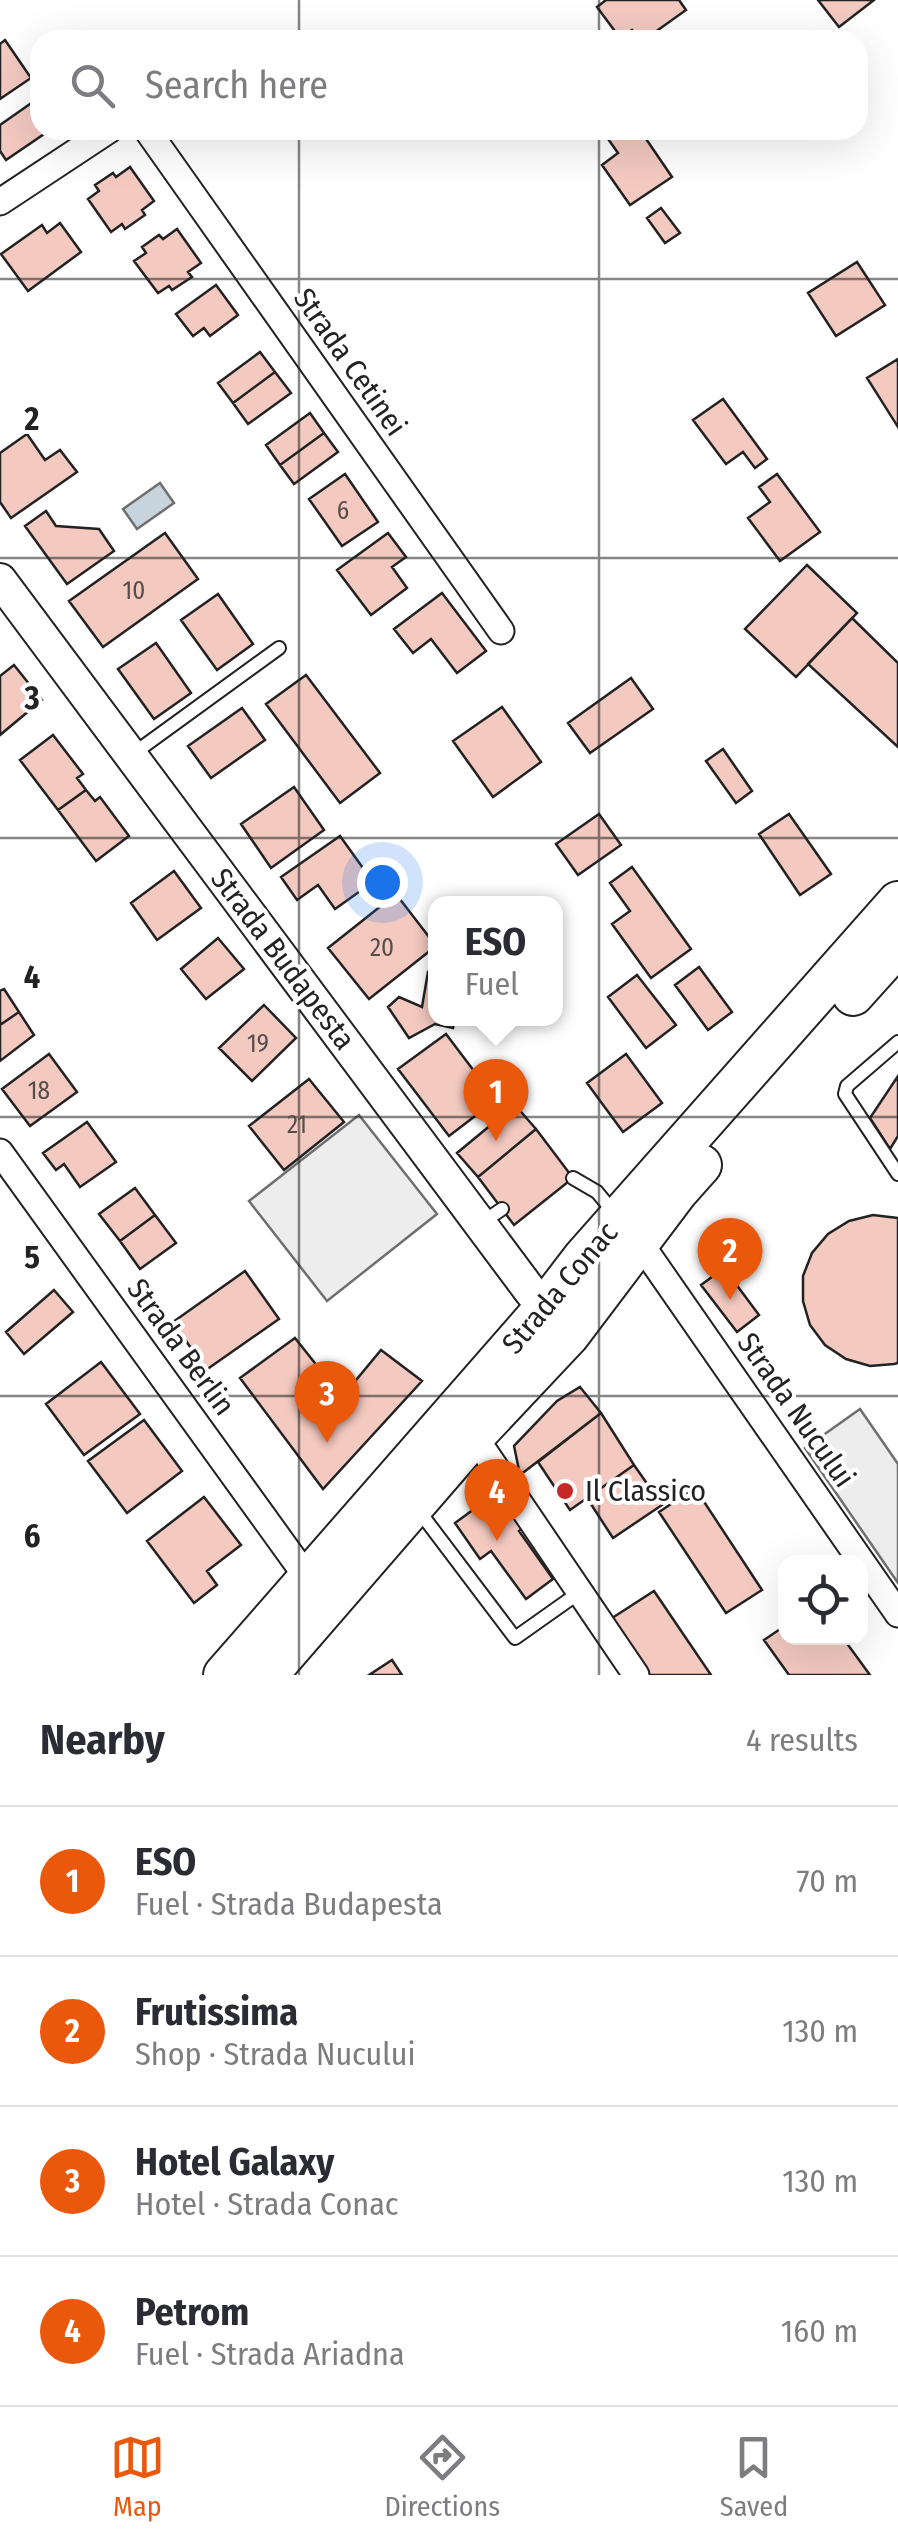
<!DOCTYPE html>
<meta charset="utf-8">
<style>
:root{--surface:#fff;--page:#f7f7f7;--text:#2b2b33;--muted:#7c7c81;--line:#e1e1e2;--accent:#ea580c}
body{margin:0;font-family:"Fira Sans Condensed",sans-serif;background:var(--page);color:var(--text)}
.controls{position:absolute;right:30px;bottom:30px;display:grid;overflow:hidden;border-radius:20px;box-shadow:0 10px 40px #0002}
.controls button{width:90px;height:90px;display:grid;place-items:center;padding:0;border:0;border-bottom:2px solid var(--line);background:var(--surface);color:var(--text);font:50px sans-serif}
.you{position:absolute;left:382px;top:882px;width:35px;height:35px;margin:-25px;border:8px solid #fff;border-radius:50%;background:#1a73e8;box-shadow:0 0 0 15px #1a73e833}
.badge{display:grid;place-items:center;width:65px;height:65px;border-radius:50%;background:var(--accent);color:#fff;font-size:32px;font-weight:700}
.pin{position:absolute;translate:-50% -82px;filter:drop-shadow(0 2px 5px #0008)}
.pin::after{content:'';position:absolute;top:52px;width:35px;height:30px;background:inherit;clip-path:polygon(0 0,100% 0,50% 100%)}
.popup{position:absolute;left:428px;top:896px;width:135px;height:130px;box-sizing:border-box;display:grid;place-content:center;border-radius:20px;background:var(--surface);filter:drop-shadow(0 2px 8px #0005);font-size:32px;white-space:nowrap;color:var(--muted)}
.popup b{font-size:38px;color:var(--text)}
.popup::after{content:'';position:absolute;left:50%;top:100%;margin-left:-20px;border:20px solid transparent;border-top-color:var(--surface)}
.list{margin:0;padding:0;list-style:none}
h2{display:flex;justify-content:space-between;align-items:center;height:130px;margin:0;padding:0 40px;font-size:42px}
h2 small{font-size:32px;font-weight:400;color:var(--muted)}
.list li{display:grid;grid-template-columns:65px 1fr auto;gap:30px;align-items:center;box-sizing:border-box;height:150px;padding:0 40px;border-top:2px solid var(--line)}
.list b{display:block;font-size:38px;white-space:nowrap}
.list p{margin:0;font-size:32px;white-space:nowrap;color:var(--muted)}
.list em{font-size:32px;font-style:normal;color:var(--muted)}
.icon{flex:none;width:55px;height:55px;fill:none;stroke:currentColor;stroke-width:2;stroke-linecap:round;stroke-linejoin:round}
.map{position:relative;flex:none;width:898px;height:1675px;overflow:hidden}
.search{position:absolute;background:var(--surface);box-shadow:0 10px 40px #0002;left:30px;right:30px;top:30px;height:110px;display:flex;align-items:center;gap:25px;box-sizing:border-box;padding:0 35px;border-radius:30px;color:var(--muted);font-size:38px}
.sheet{height:730px;background:var(--surface)}
nav{display:flex;justify-content:space-around;align-items:center;box-sizing:border-box;height:140px;border-top:2px solid var(--line);background:var(--surface);font-size:28px;color:var(--muted)}
nav a{display:grid;justify-items:center;gap:5px}
nav .on{color:var(--accent)}
.map>svg:first-child{display:block}
</style>
<div class="map">
<svg width="898" height="1675" viewBox="0 0 898 1675">
<rect width="100%" height="100%" fill="#fff"/>
<path fill="#ededed" stroke="#6f6f6f" stroke-width="2.5" d="M359,1115L437,1214L327,1301L249,1201Z
M860,1409L898,1464V1583L805,1448Z"/>
<path fill="#c7d3dd" stroke="#6f6f6f" stroke-width="2.5" d="M160,483L174,503L137,529L123,509Z"/>
<path fill="#f3c9c0" stroke="#222" stroke-width="2.5" d="M606,0H679L686,10L644,40H639L632,30L620,38L597,7Z
M818,0H874L839,27Z
M5,40L31,78L0,99V44Z
M40,97V130H50L6,160L0,151V125Z
M614,130H640L672,177L630,205L602,165L618,153L606,136Z
M130,167L154,201L142,210L145,215L125,229L122,224L111,232L88,199L99,191L95,185L113,173L116,177Z
M661,208L680,233L665,243L647,218Z
M60,223L81,252L28,291L1,254L42,225L47,233Z
M177,229L201,263L188,272L192,277L172,290L169,286L158,293L134,261L146,253L142,247L159,235L163,239Z
M857,262L885,305L836,336L808,293Z
M216,285L238,315L210,336L204,328L193,336L176,314Z
M260,352L275,372L233,403L218,383Z
M898,359V427L867,378Z
M275,372L291,393L248,424L233,403Z
M723,399L767,459L755,468L743,452L726,464L693,420Z
M310,413L324,433L280,465L266,445Z
M324,433L338,452L294,484L280,465Z
M27,434L45,460L60,450L77,472L11,518L0,502V453Z
M345,474L378,522L342,546L309,499Z
M777,474L820,532L780,561L748,518L770,502L759,487Z
M46,511L56,526L99,529L114,551L67,584L25,526Z
M165,533L198,579L103,647L69,601Z
M388,533L406,557L392,567L407,588L371,615L337,570Z
M807,565L857,613L796,677L745,629Z
M442,593L486,651L457,673L431,639L413,653L394,629Z
M218,594L253,644L217,670L181,620Z
M852,618L898,663V747L808,664Z
M156,643L191,693L154,719L118,669Z
M14,665L42,700L0,735V676Z
M306,675L380,773L340,803L266,704Z
M631,678L653,709L590,753L568,723Z
M502,707L541,762L493,797L453,741Z
M242,708L265,740L211,778L188,746Z
M53,735L83,774L77,778L86,790L58,810L20,760Z
M723,749L752,791L736,803L706,761Z
M294,787L324,830L271,868L241,824Z
M86,790L95,801L100,797L129,836L96,861L58,810Z
M599,814L621,845L578,875L556,844Z
M789,814L831,874L800,895L759,834Z
M340,836L373,882L335,909L318,885L297,900L281,877Z
M632,867L691,949L651,978L612,924L630,911L610,883Z
M174,871L201,908L157,940L131,903Z
M396,894L436,946L369,999L328,948Z
M218,938L244,969L206,999L181,969Z
M699,967L732,1012L708,1030L675,985Z
M428,972L436,973V1018H455L453,1028L435,1024L409,1038L388,1007L399,997L422,1007Z
M637,975L676,1025L646,1048L608,997Z
M4,989L19,1012L0,1025V991Z
M264,1005L296,1038L252,1081L219,1048Z
M19,1012L34,1035L0,1061V1025Z
M446,1034L496,1100L449,1136L398,1069Z
M49,1054L77,1092L30,1126L2,1089Z
M626,1054L662,1103L623,1132L587,1083Z
M898,1076V1136L890,1149L870,1118Z
M309,1079L344,1122L284,1170L249,1126Z
M515,1105L536,1129L478,1177L457,1153Z
M87,1122L116,1162L80,1187L64,1164L56,1170L43,1153Z
M536,1129L573,1178L514,1225L478,1177Z
M135,1188L155,1215L120,1241L99,1214Z
M155,1215L176,1243L140,1269L120,1241Z
M873,1215L898,1218V1363L894,1364L870,1366L846,1359L825,1345L810,1325L803,1301V1276L812,1253L828,1234L849,1221Z
M724,1268L759,1315L737,1332L701,1285Z
M245,1271L279,1319L206,1370L173,1322Z
M54,1290L73,1312L24,1354L6,1332Z
M295,1338L342,1397L381,1350L422,1381L323,1489L240,1378Z
M101,1362L140,1414L84,1455L46,1404Z
M580,1387L601,1413L520,1475L514,1446L557,1401Z
M601,1413L634,1465L570,1510L538,1462Z
M144,1420L182,1471L127,1513L88,1461Z
M634,1465L662,1505L613,1538L587,1498Z
M504,1487L530,1523L519,1531L553,1579L526,1599L491,1551L480,1559L455,1523Z
M695,1488L762,1590L726,1613L659,1512Z
M204,1497L241,1545L207,1571L217,1585L194,1603L147,1541Z
M654,1591L711,1675H646L609,1620Z
M786,1625V1638H843L870,1675H789L764,1640Z
M392,1660L402,1675H369Z"/>
<g fill="none" stroke-linecap="round" stroke-linejoin="round">
<defs>
<path id="service" d="M133,754L279,648
M898,1042L847,1086L845,1094L898,1174
M573,1178L597,1192L616,1215
M480,1224L502,1209
M416,1507L515,1638L580,1592"/>
<path id="minor" d="M147,130L501,631
M0,202L109,130
M0,1152L309,1580
M640,1243L898,1614
M474,1436L636,1675"/>
<path id="tertiary" d="M0,580L531,1292L558,1324"/>
<path id="primary" d="M853,995L898,945
M224,1675L544,1309L584,1257L898,902
M267,1675L474,1436L569,1335L677,1192L701,1165"/>
</defs>
<use href="#service" stroke="#222" stroke-width="16"/>
<use href="#minor" stroke="#222" stroke-width="29"/>
<use href="#tertiary" stroke="#222" stroke-width="36"/>
<use href="#primary" stroke="#222" stroke-width="44"/>
<use href="#service" stroke="#fff" stroke-width="12"/>
<use href="#minor" stroke="#fff" stroke-width="25"/>
<use href="#tertiary" stroke="#fff" stroke-width="32"/>
<use href="#primary" stroke="#fff" stroke-width="40"/>
</g>
<path fill="none" stroke="#222" stroke-width="2.5" stroke-opacity="0.55" d="M299,0V40M599,0V40M299,130V1675M599,130V1675M0,279H898M0,558H898M0,838H898M0,1117H898M0,1396H898"/>
<circle fill="#c62828" stroke="#fff" stroke-width="4" cx="565" cy="1491" r="10"/>
<g text-anchor="middle" stroke-width="8" stroke-linejoin="round" paint-order="stroke">
<g font-size="25" fill="#564c4a">
<text x="343" y="519">6</text>
<text x="134" y="599">10</text>
<text x="382" y="956">20</text>
<text x="258" y="1052">19</text>
<text x="39" y="1099">18</text>
<text x="297" y="1133">21</text>
</g>
<g font-size="30" fill="#222" stroke="#fff">
<text transform="translate(350 362) rotate(55)" y="10">Strada Cetinei</text>
<text transform="translate(283 959) rotate(53)" y="10">Strada Budapesta</text>
<text transform="translate(560 1288) rotate(-50)" y="10">Strada Conac</text>
<text transform="translate(181 1347) rotate(54)" y="10">Strada Berlin</text>
<text transform="translate(796 1410) rotate(55)" y="10">Strada Nucului</text>
</g>
<g font-size="30" fill="#222" stroke="#fff" text-anchor="start">
<text x="585" y="1501">Il Classico</text>
</g>
</g>
<g font-size="32" text-anchor="middle" font-weight="bold" fill="#222" stroke="#fff" stroke-width="8" stroke-linejoin="round" paint-order="stroke">
<text x="32" y="430">2</text>
<text x="32" y="709">3</text>
<text x="32" y="988">4</text>
<text x="32" y="1268">5</text>
<text x="32" y="1547">6</text>
</g>
</svg>
<div class="controls">
<button><svg class="icon" aria-label="locate" viewBox="0 0 24 24"><circle cx="12" cy="12" r="6"/><path d="M12 2v4M12 18v4M2 12h4M18 12h4"/></svg></button>
</div>
<div class="you"></div>
<div class="pin badge" style="left:496px;top:1141px">1</div>
<div class="popup"><b>ESO</b>Fuel</div>
<div class="pin badge" style="left:730px;top:1300px">2</div>
<div class="pin badge" style="left:327px;top:1443px">3</div>
<div class="pin badge" style="left:497px;top:1541px">4</div>
<div class="search"><svg class="icon" aria-label="search" viewBox="0 0 24 24"><circle cx="10" cy="10" r="6"/><path d="M15 15l6 6"/></svg>Search here</div>
</div>
<section class="sheet">
<h2>Nearby<small>4 results</small></h2>
<ul class="list">
<li><span class="badge">1</span><div><b>ESO</b><p>Fuel · Strada Budapesta</p></div><em>70 m</em></li>
<li><span class="badge">2</span><div><b>Frutissima</b><p>Shop · Strada Nucului</p></div><em>130 m</em></li>
<li><span class="badge">3</span><div><b>Hotel Galaxy</b><p>Hotel · Strada Conac</p></div><em>130 m</em></li>
<li><span class="badge">4</span><div><b>Petrom</b><p>Fuel · Strada Ariadna</p></div><em>160 m</em></li>
</ul>
</section>
<nav>
<a class="on"><svg class="icon" aria-label="map" viewBox="0 0 24 24"><path d="M3 6l6-2 6 2 6-2v14l-6 2-6-2-6 2zM9 4v14M15 6v14"/></svg>Map</a>
<a><svg class="icon" aria-label="directions" viewBox="0 0 24 24"><path d="M12 3l9 9-9 9-9-9zM9 14v-3h6M13 9l2 2-2 2"/></svg>Directions</a>
<a><svg class="icon" aria-label="saved" viewBox="0 0 24 24"><path d="M7 4h10v16l-5-4-5 4z"/></svg>Saved</a>
</nav>
